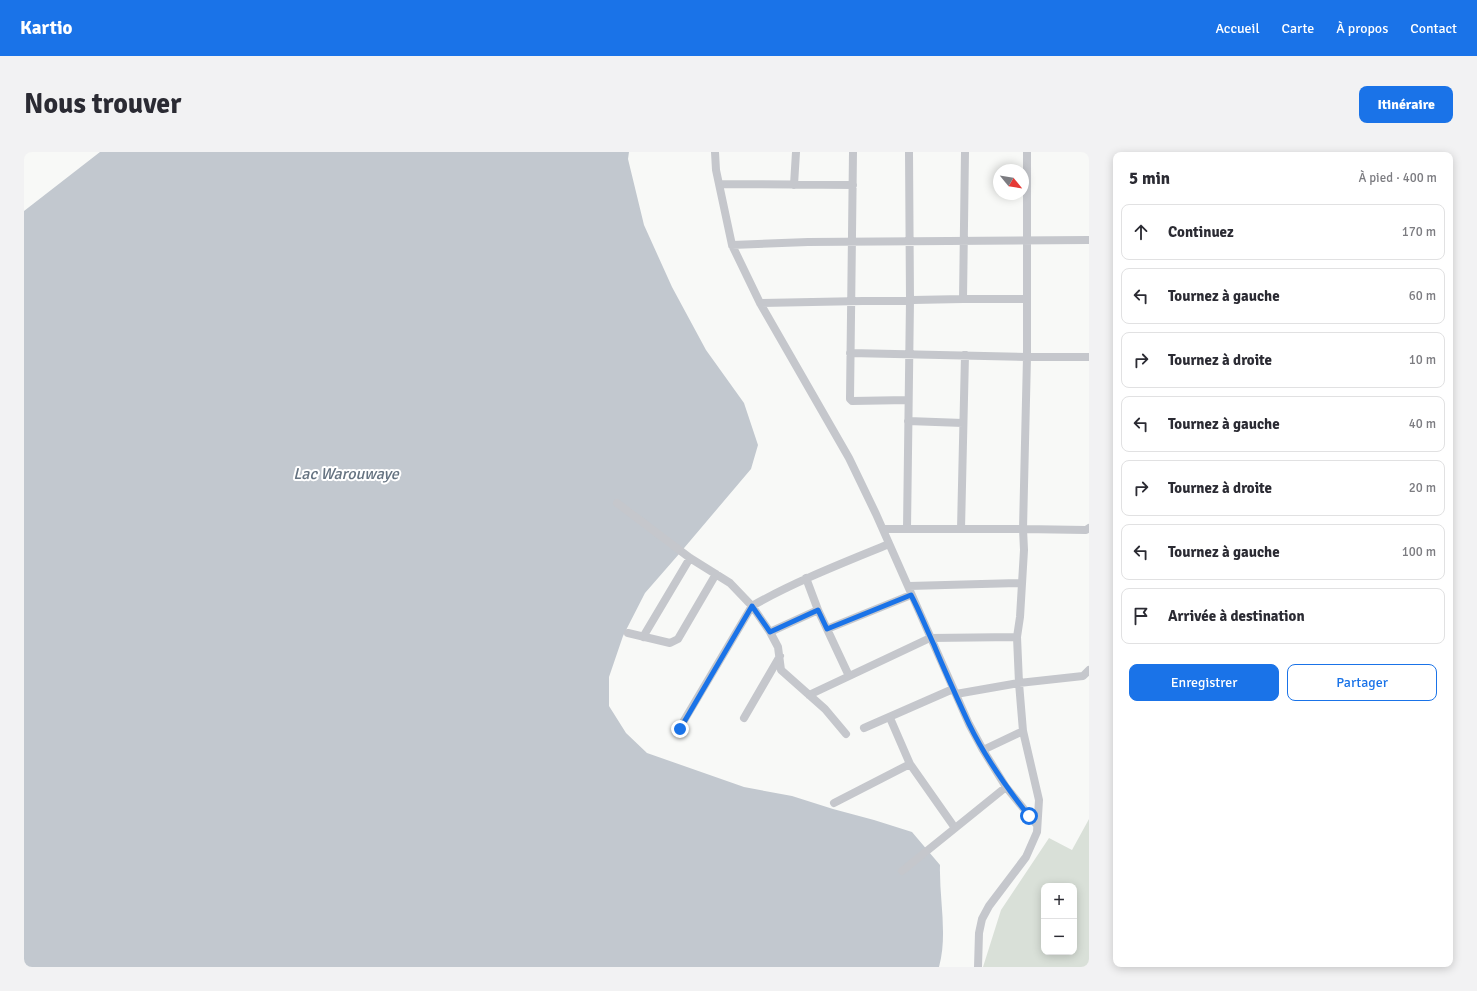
<!DOCTYPE html>
<html lang="fr">
<meta charset="utf-8">
<style>
:root{--surface:#fff;--page:#f2f2f3;--text:#2b2b33;--muted:#7c7c81;--line:#e1e1e2;--accent:#1a73e8}
body{margin:0;font-family:Signika,sans-serif;background:var(--page);color:var(--text)}
.controls{position:absolute;right:12px;bottom:12px;display:grid;overflow:hidden;border-radius:8px;box-shadow:0 2px 10px #0003}
.controls button{width:36px;height:36px;display:grid;place-items:center;padding:0;border:0;border-bottom:1px solid var(--line);background:var(--surface);color:var(--text);font:20px sans-serif}
.compass{position:absolute;left:969px;top:12px;width:36px;height:36px;border-radius:50%;background:var(--surface);box-shadow:0 2px 10px #0003;rotate:120deg}
.stop{position:absolute;width:12px;height:12px;margin:-9px;border:3px solid #1a73e8;border-radius:50%;background:#fff}
.stop.end{background:#1a73e8;border-color:#fff;box-shadow:0 1px 4px #0008}
.list{margin:0;padding:0;list-style:none}
h2{display:flex;justify-content:space-between;align-items:center;height:52px;margin:0;padding:0 16px;font-size:17px}
h2 small{font-size:13px;font-weight:400;color:var(--muted)}
.list li{display:grid;grid-template-columns:26px 1fr auto;gap:12px;align-items:center;box-sizing:border-box;height:56px;margin:0 8px 8px;padding:0 8px;border:1px solid var(--line);border-radius:8px}
.list b{display:block;font-size:15px;white-space:nowrap}
.list em{font-size:13px;font-style:normal;color:var(--muted)}
.actions{display:flex;gap:8px;padding:12px 16px}
.actions a{flex:1;padding:9px 0;border:1px solid var(--accent);border-radius:8px;text-align:center;font-size:14px;color:var(--accent)}
.actions .main{background:var(--accent);color:#fff}
.icon{flex:none;width:22px;height:22px;fill:none;stroke:currentColor;stroke-width:2;stroke-linecap:round;stroke-linejoin:round}
.map{position:relative;flex:none;width:1065px;height:815px;overflow:hidden;border-radius:8px}
header{display:flex;align-items:center;gap:24px;box-sizing:border-box;height:56px;padding:0 20px;background:var(--accent);color:#fff}
header strong{font-size:19px}
nav{display:flex;gap:22px;margin-inline-start:auto;font-size:14px}
.intro{display:flex;align-items:center;justify-content:space-between;box-sizing:border-box;height:96px;padding:0 24px}
h1{margin:0;font-size:28px}
.button{padding:10px 18px;border-radius:8px;background:var(--accent);color:#fff;font-size:14px;font-weight:700}
main{display:flex;gap:24px;padding:0 24px}
aside{flex:1;background:var(--surface);border-radius:8px;box-shadow:0 2px 10px #0003}
.map>svg:first-child{display:block}
</style>
<header>
<strong>Kartio</strong>
<nav><a>Accueil</a><a>Carte</a><a>À propos</a><a>Contact</a></nav>
</header>
<div class="intro"><h1>Nous trouver</h1><a class="button">Itinéraire</a></div>
<main>
<div class="map">
<svg width="1065" height="815" viewBox="0 0 1065 815">
<rect width="100%" height="100%" fill="#f8f9f7"/>
<path fill="#d9e0d8" fill-rule="evenodd" d="M1065,667V815H959L977,758L1025,686L1048,698ZM1020,734H1050V800H1020Z"/>
<path fill="#c2c8cf" d="M76,0H605L604,7L620,73L648,135L682,198L720,251L734,293L727,317L655,402L621,441L599,484L585,525V554L602,581L623,601L720,635L768,644L809,657L850,668L888,680L916,713C915,747 924,782 915,815H0V59Z"/>
<g fill="none" stroke-linecap="round" stroke-linejoin="round">
<path stroke="#c5c7cc" stroke-width="8" d="M691,0L692,18L708,93L736,151L825,306L852,362L945,572L959,598L982,635L1013,673
M829,0L826,247L828,249L884,248
M695,32L829,33
M770,33L772,0
M708,93L784,90L1065,88
M939,147L941,0
M736,151L939,147H1003
M826,201L1003,205H1065
M884,269L939,271
M593,351L666,406L706,431L728,454L655,577
M859,377H999L1003,205V0
M883,377L886,148L885,0
M937,377L941,203
M782,426L794,458
M885,434L997,431
M803,477L825,524
M746,480L794,458L803,477L887,443
M604,481L646,491L654,487L692,422
M619,485L666,406
M932,542L995,531L1059,524L1065,518
M785,543L906,486L993,485
M720,566L756,504
M866,566L886,612L931,676
M840,576L929,537
M822,582L801,557L757,518L754,495L746,480L728,454C772,429 819,411 865,392
M959,598L999,579
M810,651L886,612
M878,719L982,635
M954,815L955,781L958,767L965,754L1002,705L1013,680L1015,648L999,579L995,531L993,485L996,465L1000,398L999,377L1062,378L1065,376"/>
</g>
<g fill="none" stroke-linecap="round" stroke-linejoin="round">
<path stroke="#1a73e8" stroke-width="5" d="M656,577L728,454L746,480L794,458L803,477L887,443C896,460 902,476 910,493C921,520 933,546 945,572C961,605 982,635 1005,664"/>
</g>
<g text-anchor="middle" stroke-width="4" stroke-linejoin="round" paint-order="stroke">
<g font-size="16" font-style="italic" fill="#657381" stroke="#fff">
<text x="322" y="327">Lac Warouwaye</text>
</g>
</g>
</svg>
<div class="controls">
<button>+</button>
<button>−</button>
</div>
<svg class="compass" viewBox="-18 -18 36 36"><path d="M0-13l5 13h-10z" fill="#e53935"/><path d="M0 13l5-13h-10z" fill="#7c7c81"/></svg>
<div class="stop" style="left:1005px;top:664px"></div>
<div class="stop end" style="left:656px;top:577px"></div>
</div>
<aside>
<h2>5 min<small>À pied · 400 m</small></h2>
<ul class="list">
<li><svg class="icon" aria-label="ahead" viewBox="0 0 24 24"><path d="M12 20V5M6 11l6-6 6 6"/></svg><div><b>Continuez</b></div><em>170 m</em></li>
<li><svg class="icon" aria-label="left" viewBox="0 0 24 24"><path d="M17 20v-9H6M10 6l-5 5 5 5"/></svg><div><b>Tournez à gauche</b></div><em>60 m</em></li>
<li><svg class="icon" aria-label="right" viewBox="0 0 24 24"><path d="M7 20v-9h11M14 6l5 5-5 5"/></svg><div><b>Tournez à droite</b></div><em>10 m</em></li>
<li><svg class="icon" aria-label="left" viewBox="0 0 24 24"><path d="M17 20v-9H6M10 6l-5 5 5 5"/></svg><div><b>Tournez à gauche</b></div><em>40 m</em></li>
<li><svg class="icon" aria-label="right" viewBox="0 0 24 24"><path d="M7 20v-9h11M14 6l5 5-5 5"/></svg><div><b>Tournez à droite</b></div><em>20 m</em></li>
<li><svg class="icon" aria-label="left" viewBox="0 0 24 24"><path d="M17 20v-9H6M10 6l-5 5 5 5"/></svg><div><b>Tournez à gauche</b></div><em>100 m</em></li>
<li><svg class="icon" aria-label="arrive" viewBox="0 0 24 24"><path d="M6 21V4h12l-3 4 3 4H6"/></svg><div><b>Arrivée à destination</b></div></li>
</ul>
<div class="actions"><a class="main">Enregistrer</a><a>Partager</a></div>
</aside>
</main>
